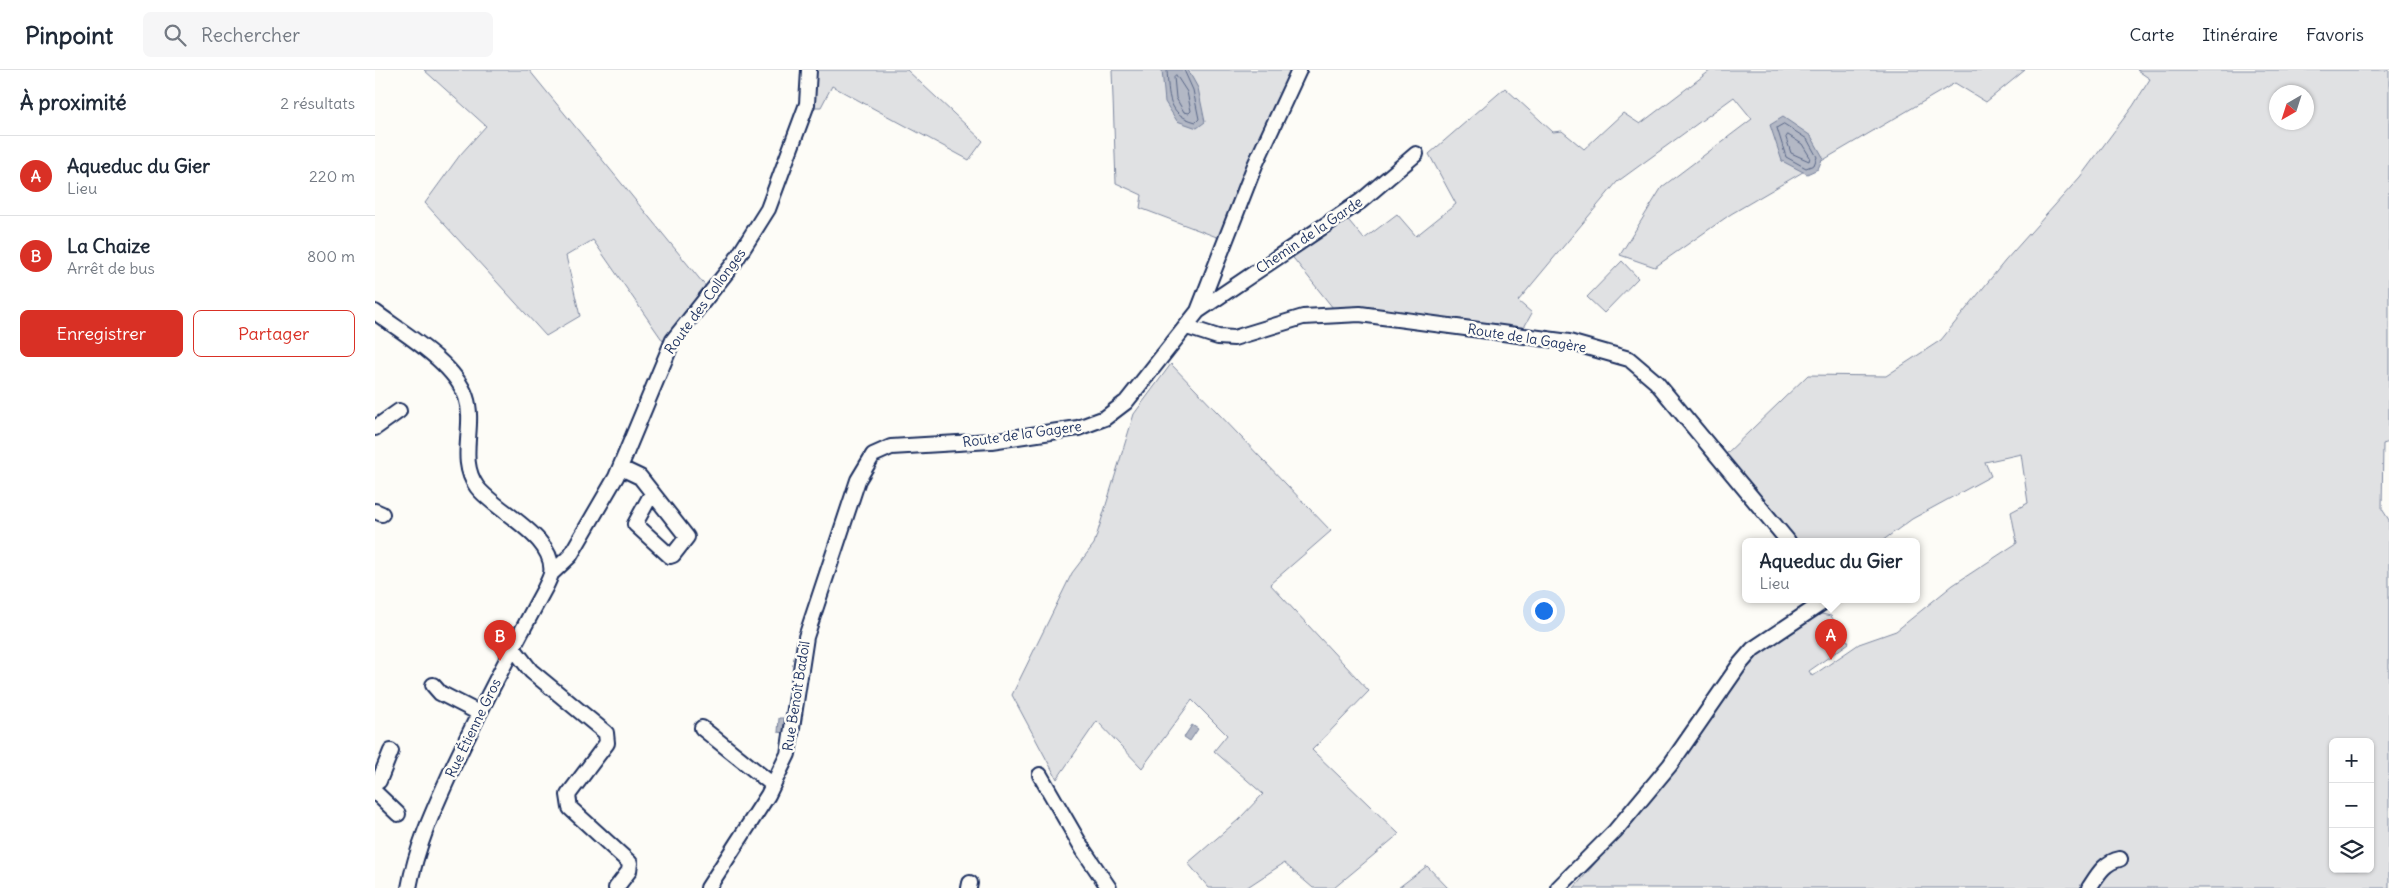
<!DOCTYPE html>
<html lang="fr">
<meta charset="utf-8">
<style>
:root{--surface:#fff;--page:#f6f6f7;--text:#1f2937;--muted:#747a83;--line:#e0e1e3;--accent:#d93025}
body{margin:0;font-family:Delius,sans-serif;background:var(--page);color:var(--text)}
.controls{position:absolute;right:15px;bottom:15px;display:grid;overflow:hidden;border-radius:8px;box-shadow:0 1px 4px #0004}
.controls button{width:45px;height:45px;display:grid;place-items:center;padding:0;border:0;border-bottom:1px solid var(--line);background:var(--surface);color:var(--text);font:25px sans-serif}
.compass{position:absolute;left:1894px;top:15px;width:45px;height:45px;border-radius:50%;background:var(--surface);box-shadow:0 1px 4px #0004;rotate:219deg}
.you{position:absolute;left:1168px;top:540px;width:18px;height:18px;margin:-12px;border:4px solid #fff;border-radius:50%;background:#1a73e8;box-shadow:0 0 0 8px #1a73e833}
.badge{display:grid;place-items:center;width:32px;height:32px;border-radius:50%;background:var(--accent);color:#fff;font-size:16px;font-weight:700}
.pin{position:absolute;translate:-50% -41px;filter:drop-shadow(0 1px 2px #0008)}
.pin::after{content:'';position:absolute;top:26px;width:18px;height:15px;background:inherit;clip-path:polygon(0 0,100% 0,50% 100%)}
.popup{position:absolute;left:1367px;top:468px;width:178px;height:65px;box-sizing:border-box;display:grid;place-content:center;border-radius:8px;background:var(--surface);filter:drop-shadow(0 1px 4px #0005);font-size:16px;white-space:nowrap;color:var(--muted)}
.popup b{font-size:19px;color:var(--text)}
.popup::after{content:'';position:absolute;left:50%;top:100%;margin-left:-10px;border:10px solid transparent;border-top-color:var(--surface)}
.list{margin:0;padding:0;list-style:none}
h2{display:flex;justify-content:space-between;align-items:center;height:65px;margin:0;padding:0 20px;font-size:21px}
h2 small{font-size:16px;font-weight:400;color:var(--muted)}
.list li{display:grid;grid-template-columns:32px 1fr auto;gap:15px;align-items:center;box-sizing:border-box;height:80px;padding:0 20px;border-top:1px solid var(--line)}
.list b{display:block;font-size:19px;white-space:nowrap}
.list p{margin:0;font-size:16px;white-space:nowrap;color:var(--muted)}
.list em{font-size:16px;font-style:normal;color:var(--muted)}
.actions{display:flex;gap:10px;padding:15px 20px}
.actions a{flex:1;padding:11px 0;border:1px solid var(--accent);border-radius:8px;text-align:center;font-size:18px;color:var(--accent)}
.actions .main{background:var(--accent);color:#fff}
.icon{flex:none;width:28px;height:28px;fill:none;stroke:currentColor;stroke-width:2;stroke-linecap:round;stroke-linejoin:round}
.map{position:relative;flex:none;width:2014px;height:818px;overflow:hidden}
header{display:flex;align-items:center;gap:30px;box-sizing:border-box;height:70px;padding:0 25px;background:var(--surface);border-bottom:1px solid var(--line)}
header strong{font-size:24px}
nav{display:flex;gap:28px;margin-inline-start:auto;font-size:18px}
.search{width:350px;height:45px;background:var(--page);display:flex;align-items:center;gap:12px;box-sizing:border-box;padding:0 18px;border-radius:8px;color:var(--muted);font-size:19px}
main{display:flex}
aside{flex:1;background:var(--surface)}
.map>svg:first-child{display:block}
</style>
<header>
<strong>Pinpoint</strong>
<div class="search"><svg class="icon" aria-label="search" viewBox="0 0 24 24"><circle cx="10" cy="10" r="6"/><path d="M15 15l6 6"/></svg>Rechercher</div>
<nav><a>Carte</a><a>Itinéraire</a><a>Favoris</a></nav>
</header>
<main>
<aside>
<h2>À proximité<small>2 résultats</small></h2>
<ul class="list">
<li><span class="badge">A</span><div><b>Aqueduc du Gier</b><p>Lieu</p></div><em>220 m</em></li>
<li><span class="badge">B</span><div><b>La Chaize</b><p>Arrêt de bus</p></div><em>800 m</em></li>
</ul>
<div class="actions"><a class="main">Enregistrer</a><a>Partager</a></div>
</aside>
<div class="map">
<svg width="2014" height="818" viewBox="0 0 2014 818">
<rect width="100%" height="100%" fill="#fdfcf7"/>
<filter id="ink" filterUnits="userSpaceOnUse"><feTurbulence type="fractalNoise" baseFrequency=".02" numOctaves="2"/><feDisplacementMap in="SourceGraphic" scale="10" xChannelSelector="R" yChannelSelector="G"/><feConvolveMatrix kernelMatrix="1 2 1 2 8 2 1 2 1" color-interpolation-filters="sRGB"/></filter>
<g filter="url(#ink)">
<path fill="#e0e1e3" stroke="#7e88a0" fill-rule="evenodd" d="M49,0H154L332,218L288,271L218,170L191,186L205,246L171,266L50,133L85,85L111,56Z
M439,0H532L608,71L594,90L457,16L446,37H437Z
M737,0H921L847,169L765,138L767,125L741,113Z
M1336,0H1650L1611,32L1580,13L1356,144L1280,197L1245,185L1287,117L1377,49L1359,27L1242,112L1143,231L1157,243L1147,261L958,238L915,184L970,146L989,169L1022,144L1041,166L1081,134L1054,84L1130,18L1178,62L1187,61L1209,79L1248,43L1265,54Z
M1762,0H2014V372L2008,374L2007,439L2014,450V818H1199L1274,730L1382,580L1442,543L1456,546L1474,573L1434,601L1437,606L1484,574L1521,561L1578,515L1642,473L1636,442L1653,433L1646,384L1610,392L1616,406L1537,449L1507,471H1418L1349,386L1433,305L1511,306L1566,270L1630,191L1705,107L1758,36L1775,9ZM1902,22H1932V52H1902ZM1958,672H1995V799H1958Z
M1247,191L1263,208L1229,243L1212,227Z
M796,294L956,461L895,514L994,621L937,680L1024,764L959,818H938L909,793L871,818H834L813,793L863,750L888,724L839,681L852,665L817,630L767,698L722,651L682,709L637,625L697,503L719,474L759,344Z
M1052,796L1073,818H1023Z"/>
<path fill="#b3b8c5" stroke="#76819c" d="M787,0H813L823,18L830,52L822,58L802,51L790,32Z
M1408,47L1436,66L1448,87L1443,99L1432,104L1407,91L1395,55Z
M404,648H411L409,663L403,662Z
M817,655L823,659L815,671L809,667Z"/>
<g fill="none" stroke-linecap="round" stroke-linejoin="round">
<path stroke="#586687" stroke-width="1" d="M792,0C794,25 792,45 821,52L824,49L818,20L809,0
M801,5L812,22L816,41L814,43L809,42L801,28L799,7Z
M1409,54L1432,69L1442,87L1439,95L1431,98L1411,87L1402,58Z
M1413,65L1427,74L1435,87L1434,91L1416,83L1411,68Z"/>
<defs>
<path id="minor" d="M823,241L986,131L1041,84
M0,242C29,264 79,292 91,327C101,356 82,390 102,417C121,442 182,467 176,504C175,508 172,514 170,518C138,577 107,636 78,697C60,737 42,774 34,818
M812,257L843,267L859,268L928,247L985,244L1194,272L1254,289L1281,312L1413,471
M0,358L24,341
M246,398L265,407L312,467L298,485L295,486L260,454L277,423
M0,441L7,444
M176,504L195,486L241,407L298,270L359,193L393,139L432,34L434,0
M139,579L156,601L231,663L232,673L193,725L195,738L255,793L254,801L241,818
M58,615L65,623L104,643
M327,658L398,715
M665,705L709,781L734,818
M0,714L4,711L16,681
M0,722L23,744
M333,818L393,725L413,684L431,567L483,410L498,385L516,377L616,371L703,358L730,348L751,332L823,241L880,95L924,0
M594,818L595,813
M1183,818L1240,761L1295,695L1365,594L1378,579L1447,533L1445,529
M1714,818C1722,806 1729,792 1745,789"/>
</defs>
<use href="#minor" stroke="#1b2f5e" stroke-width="18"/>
<use href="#minor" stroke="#fdfcf7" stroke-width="14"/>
</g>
</g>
<g text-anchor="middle" stroke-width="5" stroke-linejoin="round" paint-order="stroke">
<g font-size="14" fill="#1b2f5e" stroke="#fdfcf7">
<text transform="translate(934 165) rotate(-34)" y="5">Chemin de la Garde</text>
<text transform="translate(330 231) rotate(-54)" y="5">Route des Collonges</text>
<text transform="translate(1152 268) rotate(9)" y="5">Route de la Gagère</text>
<text transform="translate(647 364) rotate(-8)" y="5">Route de la Gagere</text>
<text transform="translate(421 626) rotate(-81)" y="5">Rue Benoît Badoil</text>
<text transform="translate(98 658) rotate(-64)" y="5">Rue Étienne Gros</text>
</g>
</g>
</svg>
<div class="controls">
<button>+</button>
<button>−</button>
<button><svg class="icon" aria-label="layers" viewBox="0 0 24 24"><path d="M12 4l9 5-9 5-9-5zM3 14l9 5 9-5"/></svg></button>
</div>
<svg class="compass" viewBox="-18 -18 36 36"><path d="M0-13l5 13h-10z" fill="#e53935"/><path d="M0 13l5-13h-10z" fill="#747a83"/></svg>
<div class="you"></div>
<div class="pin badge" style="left:1456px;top:590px">A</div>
<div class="popup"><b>Aqueduc du Gier</b>Lieu</div>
<div class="pin badge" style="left:125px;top:591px">B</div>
</div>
</main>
